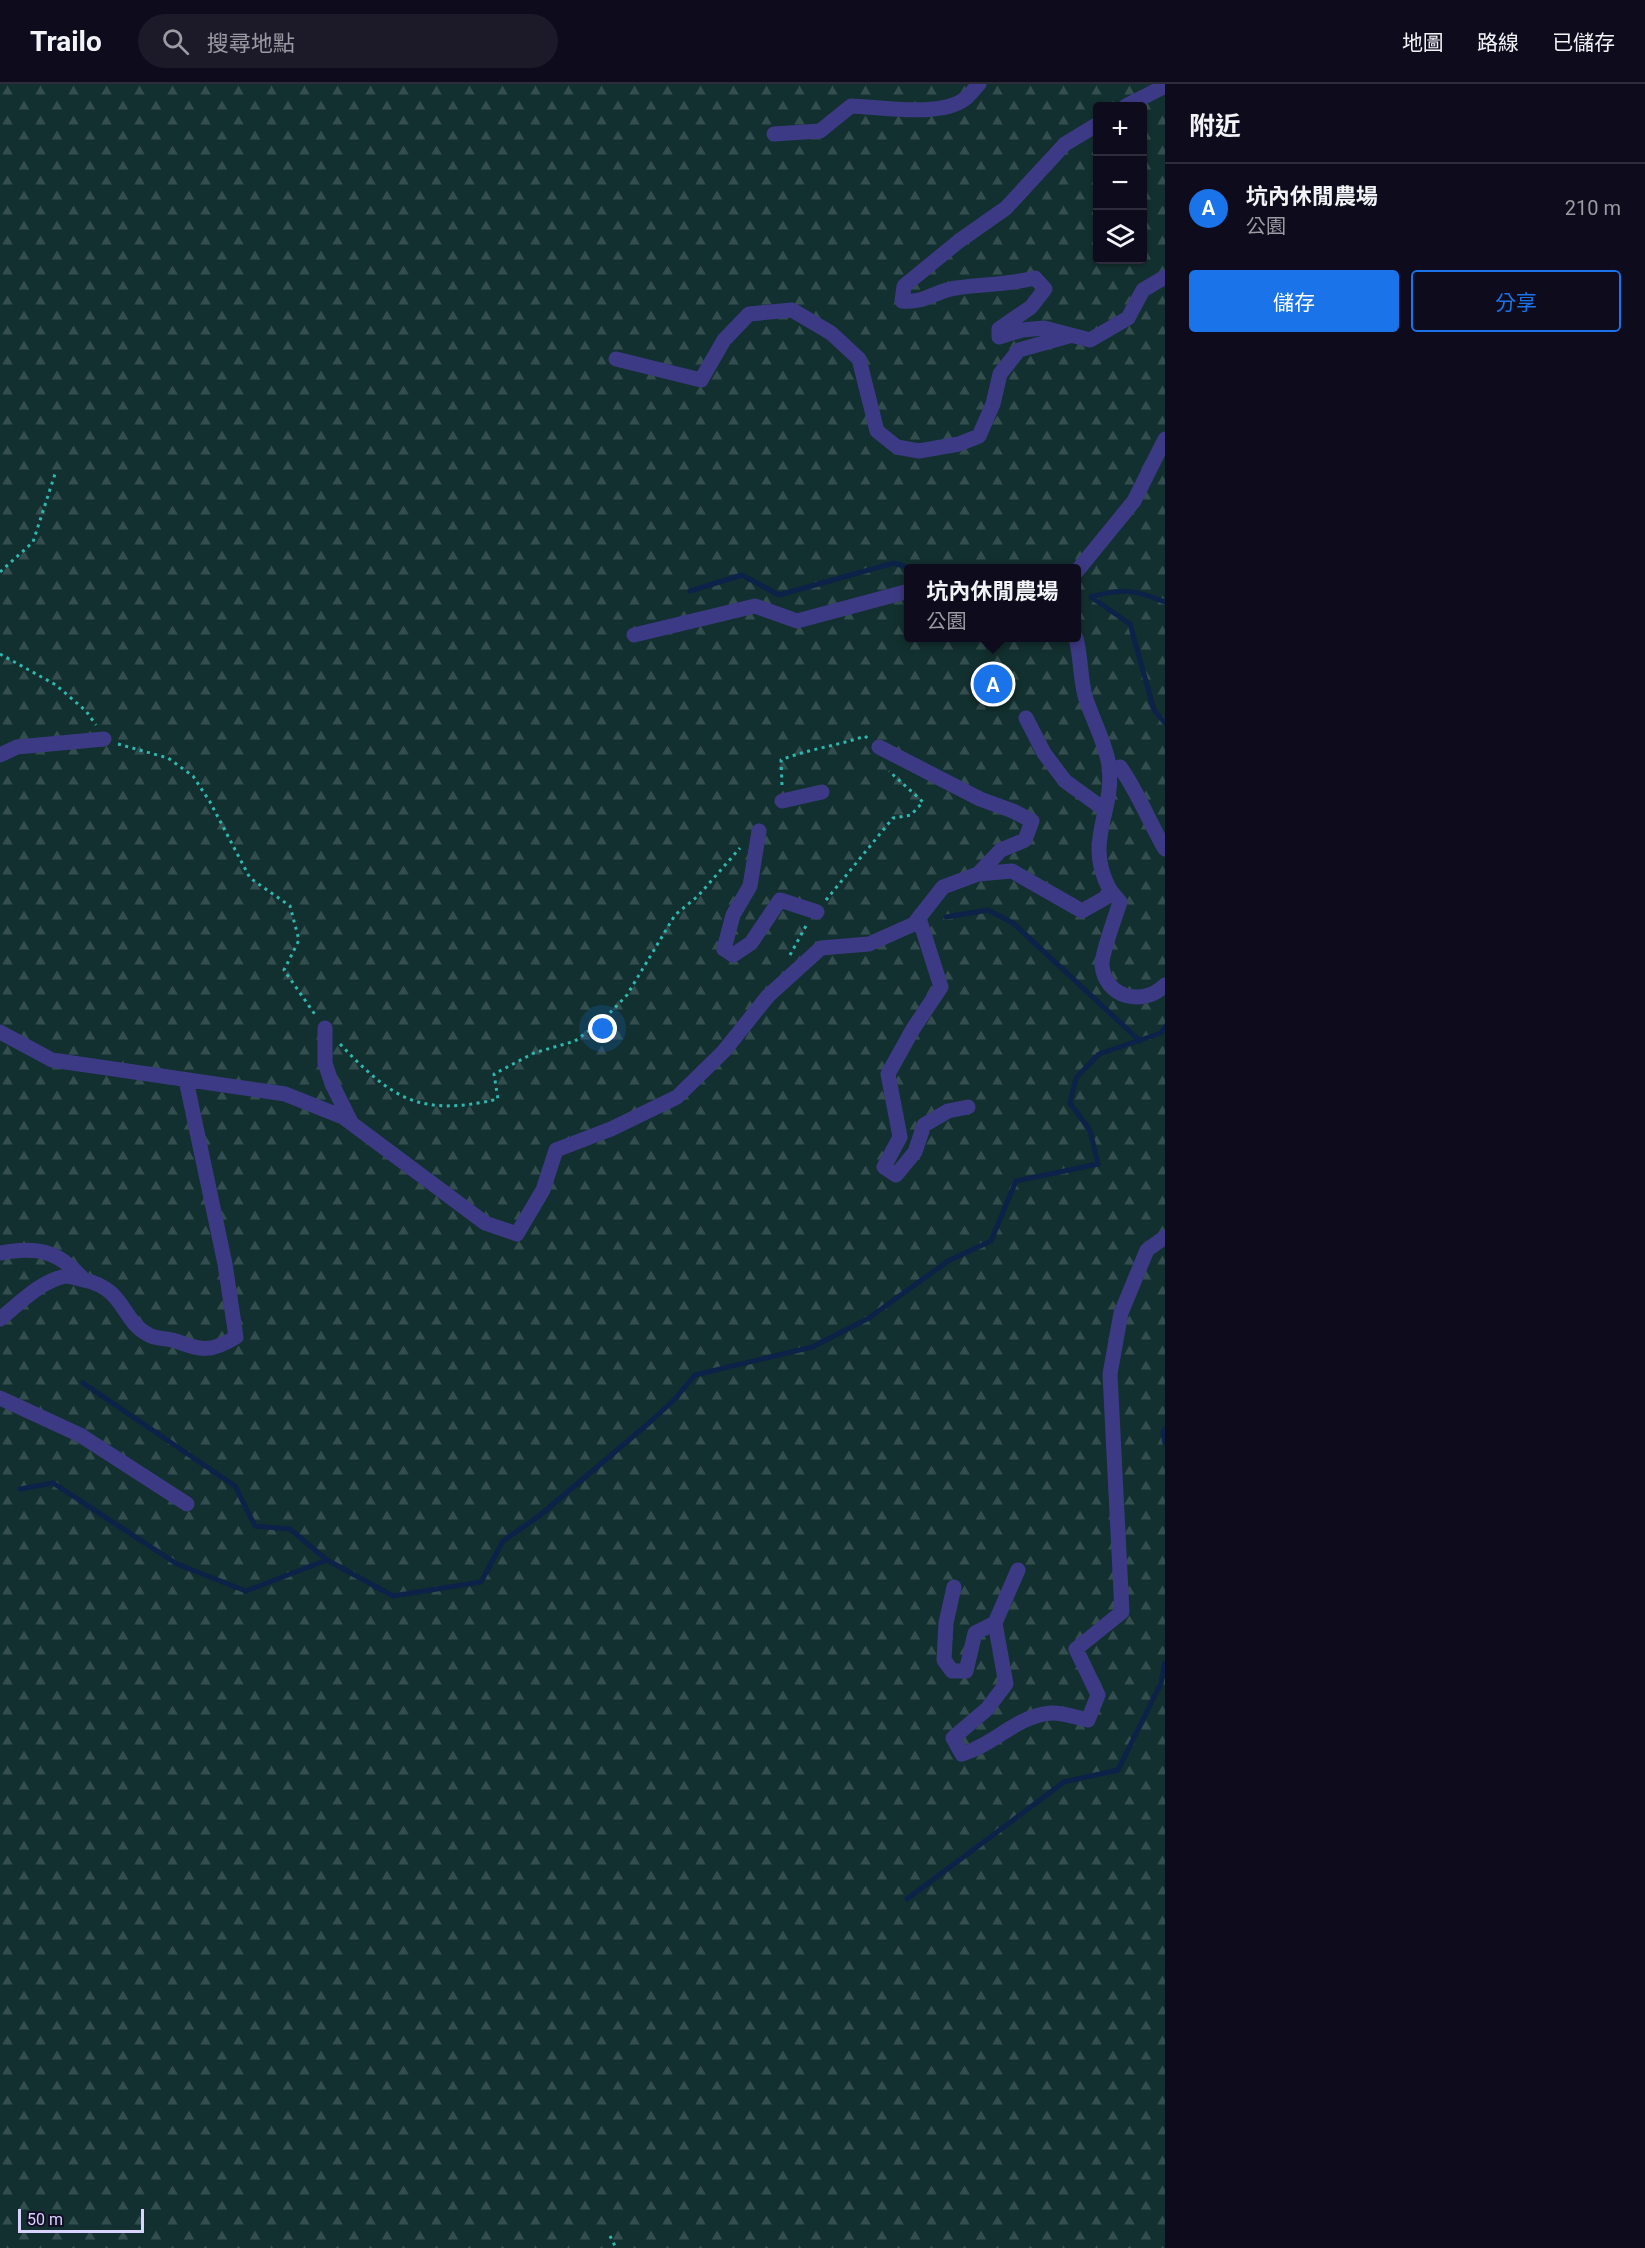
<!DOCTYPE html>
<html lang="zh-TW">
<meta charset="utf-8">
<style>
:root{--surface:#0e0b1c;--page:#1c1929;--text:#f1f3f6;--muted:#9b9ba3;--line:#2e2b3b;--accent:#1a73e8}
body{margin:0;font-family:Roboto,"Noto Sans TC",sans-serif;background:var(--page);color:var(--text)}
.controls{position:absolute;right:18px;top:18px;display:grid;overflow:hidden;border-radius:6px;box-shadow:0 2px 4px #0004}
.controls button{width:54px;height:54px;display:grid;place-items:center;padding:0;border:0;border-bottom:2px solid var(--line);background:var(--surface);color:var(--text);font:30px sans-serif}
.scale{position:absolute;left:18px;bottom:15px;width:126px;box-sizing:border-box;padding-left:6px;border:3px solid #d9d4ff;border-top:0;font-size:16px;line-height:21px;white-space:nowrap;color:#d9d4ff;-webkit-text-stroke:4px #130f26;paint-order:stroke}
.you{position:absolute;left:603px;top:945px;width:21px;height:21px;margin:-15px;border:4px solid #fff;border-radius:50%;background:#1a73e8;box-shadow:0 0 0 9px #1a73e833}
.badge{display:grid;place-items:center;width:39px;height:39px;border-radius:50%;background:var(--accent);color:#fff;font-size:20px;font-weight:700}
.pin{position:absolute;translate:-50% -50%;border:3px solid #fff;box-shadow:0 2px 6px #0006}
.popup{position:absolute;left:904px;top:480px;width:177px;height:78px;box-sizing:border-box;display:grid;place-content:center;border-radius:6px;background:var(--surface);filter:drop-shadow(0 2px 4px #0005);font-size:20px;white-space:nowrap;color:var(--muted)}
.popup b{font-size:22px;color:var(--text)}
.popup::after{content:'';position:absolute;left:50%;top:100%;margin-left:-12px;border:12px solid transparent;border-top-color:var(--surface)}
.list{margin:0;padding:0;list-style:none}
h2{display:flex;justify-content:space-between;align-items:center;height:78px;margin:0;padding:0 24px;font-size:26px}
h2 small{font-size:20px;font-weight:400;color:var(--muted)}
.list li{display:grid;grid-template-columns:39px 1fr auto;gap:18px;align-items:center;box-sizing:border-box;height:90px;padding:0 24px;border-top:2px solid var(--line)}
.list b{display:block;font-size:22px;white-space:nowrap}
.list p{margin:0;font-size:20px;white-space:nowrap;color:var(--muted)}
.list em{font-size:20px;font-style:normal;color:var(--muted)}
.actions{display:flex;gap:12px;padding:18px 24px}
.actions a{flex:1;padding:14px 0;border:2px solid var(--accent);border-radius:6px;text-align:center;font-size:21px;color:var(--accent)}
.actions .main{background:var(--accent);color:#fff}
.icon{flex:none;width:33px;height:33px;fill:none;stroke:currentColor;stroke-width:2;stroke-linecap:round;stroke-linejoin:round}
.map{position:relative;flex:none;width:1165px;height:2164px;overflow:hidden}
header{display:flex;align-items:center;gap:36px;box-sizing:border-box;height:84px;padding:0 30px;background:var(--surface);border-bottom:2px solid var(--line)}
header strong{font-size:28px}
nav{display:flex;gap:33px;margin-inline-start:auto;font-size:21px}
.search{width:420px;height:54px;background:var(--page);display:flex;align-items:center;gap:15px;box-sizing:border-box;padding:0 21px;border-radius:33px;color:var(--muted);font-size:22px}
main{display:flex}
aside{flex:1;background:var(--surface)}
.map>svg:first-child{display:block}
</style>
<header>
<strong>Trailo</strong>
<div class="search"><svg class="icon" aria-label="search" viewBox="0 0 24 24"><circle cx="10" cy="10" r="6"/><path d="M15 15l6 6"/></svg>搜尋地點</div>
<nav><a>地圖</a><a>路線</a><a>已儲存</a></nav>
</header>
<main>
<div class="map">
<svg width="1165" height="2164" viewBox="0 0 1165 2164">
<defs>
<pattern id="forest-firs" width="22" height="20" patternUnits="userSpaceOnUse" patternTransform="scale(1.5)"><rect width="22" height="20" fill="#12302f"/><path d="M5 1l3.5 6h-7zM16 11l3.5 6h-7z" fill="#344d4e"/></pattern>
</defs>
<rect width="100%" height="100%" fill="#130f26"/>
<path fill="url(#forest-firs)" fill-rule="evenodd" d="M0,0H1165V2164H0ZM1098,22H1142V176H1098ZM909,484H1077V554H909Z"/>
<g fill="none" stroke-linecap="round" stroke-linejoin="round">
<path stroke="#0c2248" stroke-width="5" d="M690,507L742,491L779,511L894,479L910,484
M1165,518C1137,506 1120,504 1091,513L1130,540L1154,626L1165,639
M946,833L988,826L1013,839L1140,957
M83,1299L235,1402L255,1442L290,1445L327,1476
M1165,1345L1163,1349L1165,1359
M20,1405L53,1399L177,1480L246,1507L327,1476L393,1512L481,1498L503,1457L539,1432L649,1339L674,1316L695,1291L812,1263L869,1234L948,1177L991,1157L1016,1097L1098,1080L1090,1046L1070,1019L1076,994L1099,970L1161,949L1165,943
M907,1815L1064,1698L1118,1686L1161,1599L1165,1579"/>
<path stroke="#2fb8b0" stroke-width="3" stroke-dasharray="3 4.5" stroke-linecap="butt" d="M0,488L33,458L55,390
M0,570L56,601L86,627L96,641
M118,660L168,674L193,692L210,718L250,794L290,822L299,856L284,886L316,932
M782,701L781,676C808,665 837,662 865,652L868,655
M826,816L893,734L911,731L923,718L889,687
M790,871L807,840
M340,960C393,1016 421,1033 498,1015L494,990L534,969L575,957L603,936L627,911L675,831L698,812L740,764
M610,2152L616,2164"/>
<path stroke="#3d3a85" stroke-width="15" d="M1126,22L1165,2
M1098,40L1065,60L1006,124L959,157L904,202L902,217C927,219 934,207 956,204C983,200 1006,201 1035,194L1045,205L1031,223L999,245V253L1022,246L1044,244L1090,256L1128,234L1143,206L1165,193
M774,50L820,47L851,22C881,23 942,34 966,14C971,10 975,4 979,0
M616,275L701,296L724,256L749,230L792,226L831,249L859,275L877,347L897,363L919,367L959,360L979,352L993,320L1000,290L1019,266L1069,252
M1077,487L1134,417L1165,355
M634,551L755,522L797,537L909,507
M1026,634L1044,669L1065,697L1105,726
M879,663L980,715L1013,727L1032,737L1025,756L1001,766L978,790
M0,671L17,663L104,655
M1109,686L1120,683C1138,708 1149,738 1165,765
M782,717L822,708
M759,747L750,802L733,831L724,865L733,871L751,859L780,816L817,828
M1110,806L1120,818C1116,831 1101,871 1102,881C1105,914 1143,923 1165,901
M919,834L941,903L913,945L888,990L900,1053L884,1083L896,1091L915,1068L924,1041L948,1027L968,1023
M325,944V979L332,1000L352,1040
M0,948L52,976L285,1010L343,1033L485,1139L517,1150L543,1106L556,1066L611,1045L677,1013L724,967L768,912L821,864L869,860L914,840L943,803L978,790L1012,787L1082,827L1105,814L1110,806C1083,757 1115,728 1109,682C1106,659 1092,635 1085,612C1080,593 1081,573 1076,554
M0,1169C38,1162 59,1167 84,1196
M0,1235C19,1220 40,1197 66,1192C71,1192 78,1195 84,1196C126,1205 121,1237 149,1251C156,1255 167,1254 176,1257C201,1267 212,1268 236,1253L225,1180L186,996
M0,1314L80,1351L187,1420
M954,1503L946,1539L944,1576L952,1587H966L975,1549L995,1539L1006,1600L987,1625L953,1654L962,1670C994,1661 1016,1632 1051,1629C1062,1628 1077,1634 1088,1636L1098,1611L1076,1565L1122,1528L1110,1290L1121,1229L1147,1166L1165,1153
M995,1539L1018,1486"/>
</g>
</svg>
<div class="controls">
<button>+</button>
<button>−</button>
<button><svg class="icon" aria-label="layers" viewBox="0 0 24 24"><path d="M12 4l9 5-9 5-9-5zM3 14l9 5 9-5"/></svg></button>
</div>
<div class="scale">50 m</div>
<div class="you"></div>
<div class="pin badge" style="left:993px;top:600px">A</div>
<div class="popup"><b>坑內休閒農場</b>公園</div>
</div>
<aside>
<h2>附近<small></small></h2>
<ul class="list">
<li><span class="badge">A</span><div><b>坑內休閒農場</b><p>公園</p></div><em>210 m</em></li>
</ul>
<div class="actions"><a class="main">儲存</a><a>分享</a></div>
</aside>
</main>
